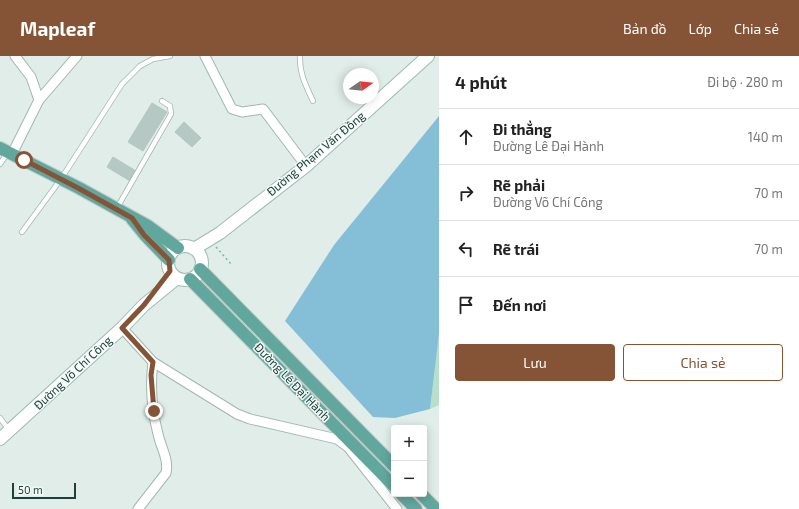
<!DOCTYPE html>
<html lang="vi">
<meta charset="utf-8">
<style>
:root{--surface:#fff;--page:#f2f2f2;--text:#222;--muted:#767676;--line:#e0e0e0;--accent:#855436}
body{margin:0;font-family:"Exo 2",sans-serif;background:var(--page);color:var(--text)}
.controls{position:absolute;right:12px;bottom:12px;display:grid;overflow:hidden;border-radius:4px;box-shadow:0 2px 10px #0003}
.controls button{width:36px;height:36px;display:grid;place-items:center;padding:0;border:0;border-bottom:1px solid var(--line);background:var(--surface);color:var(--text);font:20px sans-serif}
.compass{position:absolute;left:343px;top:12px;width:36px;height:36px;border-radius:50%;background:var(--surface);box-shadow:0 2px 10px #0003;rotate:76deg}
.scale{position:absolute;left:12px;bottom:10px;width:64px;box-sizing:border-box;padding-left:4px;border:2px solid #20403b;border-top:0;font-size:11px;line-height:14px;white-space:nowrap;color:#20403b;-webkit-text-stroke:3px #f2f9f7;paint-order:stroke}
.stop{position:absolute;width:12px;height:12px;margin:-9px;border:3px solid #855436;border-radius:50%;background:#fff}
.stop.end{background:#855436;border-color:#fff;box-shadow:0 1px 4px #0008}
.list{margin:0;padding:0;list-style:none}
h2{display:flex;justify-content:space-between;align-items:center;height:52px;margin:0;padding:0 16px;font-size:17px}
h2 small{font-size:13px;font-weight:400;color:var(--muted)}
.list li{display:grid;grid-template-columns:26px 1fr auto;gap:12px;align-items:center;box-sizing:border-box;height:56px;padding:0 16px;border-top:1px solid var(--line)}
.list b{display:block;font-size:15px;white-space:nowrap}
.list p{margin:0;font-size:13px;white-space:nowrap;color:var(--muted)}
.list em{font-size:13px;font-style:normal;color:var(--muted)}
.actions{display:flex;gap:8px;padding:12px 16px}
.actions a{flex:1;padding:9px 0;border:1px solid var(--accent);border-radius:4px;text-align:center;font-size:14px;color:var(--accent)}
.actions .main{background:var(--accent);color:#fff}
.icon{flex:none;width:22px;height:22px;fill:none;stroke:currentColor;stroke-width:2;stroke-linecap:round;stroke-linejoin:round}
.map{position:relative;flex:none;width:439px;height:453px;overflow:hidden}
header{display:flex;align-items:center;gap:24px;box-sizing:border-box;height:56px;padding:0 20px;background:var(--accent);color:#fff}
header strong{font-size:19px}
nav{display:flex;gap:22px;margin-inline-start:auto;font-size:14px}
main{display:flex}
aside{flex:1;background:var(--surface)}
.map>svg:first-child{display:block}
</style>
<header>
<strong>Mapleaf</strong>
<nav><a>Bản đồ</a><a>Lớp</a><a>Chia sẻ</a></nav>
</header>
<main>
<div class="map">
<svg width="439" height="453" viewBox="0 0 439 453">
<rect width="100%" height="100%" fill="#e1ede9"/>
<path fill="#b8e0c8" d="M439,278V349L430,353Z"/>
<path fill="#84bfd7" d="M439,60V278L430,353L395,362L373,361L285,265L334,189Z"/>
<path fill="#b6c8c3" stroke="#b3c7c2" d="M152,47L167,56L143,95L128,86Z
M184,66L201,82L192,91L175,76Z
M113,101L136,115L130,125L107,111Z"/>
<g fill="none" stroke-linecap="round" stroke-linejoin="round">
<defs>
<path id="lane" d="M300,0C299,17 306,30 313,45
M0,108L8,96
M117,152L171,58L170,50L162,45
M22,176L61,123L122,28L140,10L153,3L170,0
M0,362L9,374"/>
<path id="street" d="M15,0L31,21L39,44
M205,0L232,53L242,56L263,53L306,110
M12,98L39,44L77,0
M122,272L153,306L237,358L250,363L337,383L348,391L397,453
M138,453L166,417C169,403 161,392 158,378C152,355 150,329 153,306"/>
<path id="secondary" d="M168 207a17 17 0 1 1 34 0a17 17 0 1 1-34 0Z
M194,193L220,177L306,110L428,0
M0,383L122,272L144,249L177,222"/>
<path id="primary" d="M0,92L79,132L148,170L178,192
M132,163L145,179L169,204
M200,213L394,410
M190,223L394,430
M401,438L416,453
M421,438L436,453"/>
</defs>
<use href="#lane" stroke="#a3b6b1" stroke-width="6"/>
<use href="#street" stroke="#a3b6b1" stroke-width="11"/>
<use href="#secondary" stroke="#9fbab4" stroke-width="14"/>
<use href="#primary" stroke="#c1cac8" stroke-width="14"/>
<path stroke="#7fb4aa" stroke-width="1.5" stroke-dasharray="2 3" stroke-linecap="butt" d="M216,191L231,208"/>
<use href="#lane" stroke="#fff" stroke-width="4.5"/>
<use href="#street" stroke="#fff" stroke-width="9"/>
<use href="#secondary" stroke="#fff" stroke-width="12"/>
<use href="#primary" stroke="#62a79e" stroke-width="12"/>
</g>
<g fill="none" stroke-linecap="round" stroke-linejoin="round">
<path stroke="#855436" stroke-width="5" d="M24,104L78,132L132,162L144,179L169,204L170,215L144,249L122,272L153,306L151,319L154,355"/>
</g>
<g text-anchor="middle" stroke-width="3" stroke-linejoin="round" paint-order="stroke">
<g font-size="12" fill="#20403b" stroke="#f2f9f7">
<text transform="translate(316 98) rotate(-40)" y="4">Đường Phạm Văn Đồng</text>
<text transform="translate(73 317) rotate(-43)" y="4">Đường Võ Chí Công</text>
<text transform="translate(292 326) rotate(46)" y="4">Đường Lê Đại Hành</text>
</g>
</g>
</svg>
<div class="controls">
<button>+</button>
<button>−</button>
</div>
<svg class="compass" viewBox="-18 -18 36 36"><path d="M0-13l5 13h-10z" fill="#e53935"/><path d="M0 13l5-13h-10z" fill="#767676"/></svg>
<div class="scale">50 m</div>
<div class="stop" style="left:24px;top:104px"></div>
<div class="stop end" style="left:154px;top:355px"></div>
</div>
<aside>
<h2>4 phút<small>Đi bộ · 280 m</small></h2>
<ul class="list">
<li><svg class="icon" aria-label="ahead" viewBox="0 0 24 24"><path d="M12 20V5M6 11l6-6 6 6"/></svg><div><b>Đi thẳng</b><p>Đường Lê Đại Hành</p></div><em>140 m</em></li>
<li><svg class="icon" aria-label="right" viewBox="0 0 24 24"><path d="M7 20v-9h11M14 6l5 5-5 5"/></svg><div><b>Rẽ phải</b><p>Đường Võ Chí Công</p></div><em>70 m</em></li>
<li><svg class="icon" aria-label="left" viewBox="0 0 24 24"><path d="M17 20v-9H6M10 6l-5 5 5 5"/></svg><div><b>Rẽ trái</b></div><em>70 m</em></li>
<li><svg class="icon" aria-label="arrive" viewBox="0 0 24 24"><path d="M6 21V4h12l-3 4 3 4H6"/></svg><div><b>Đến nơi</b></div></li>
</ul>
<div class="actions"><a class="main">Lưu</a><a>Chia sẻ</a></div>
</aside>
</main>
